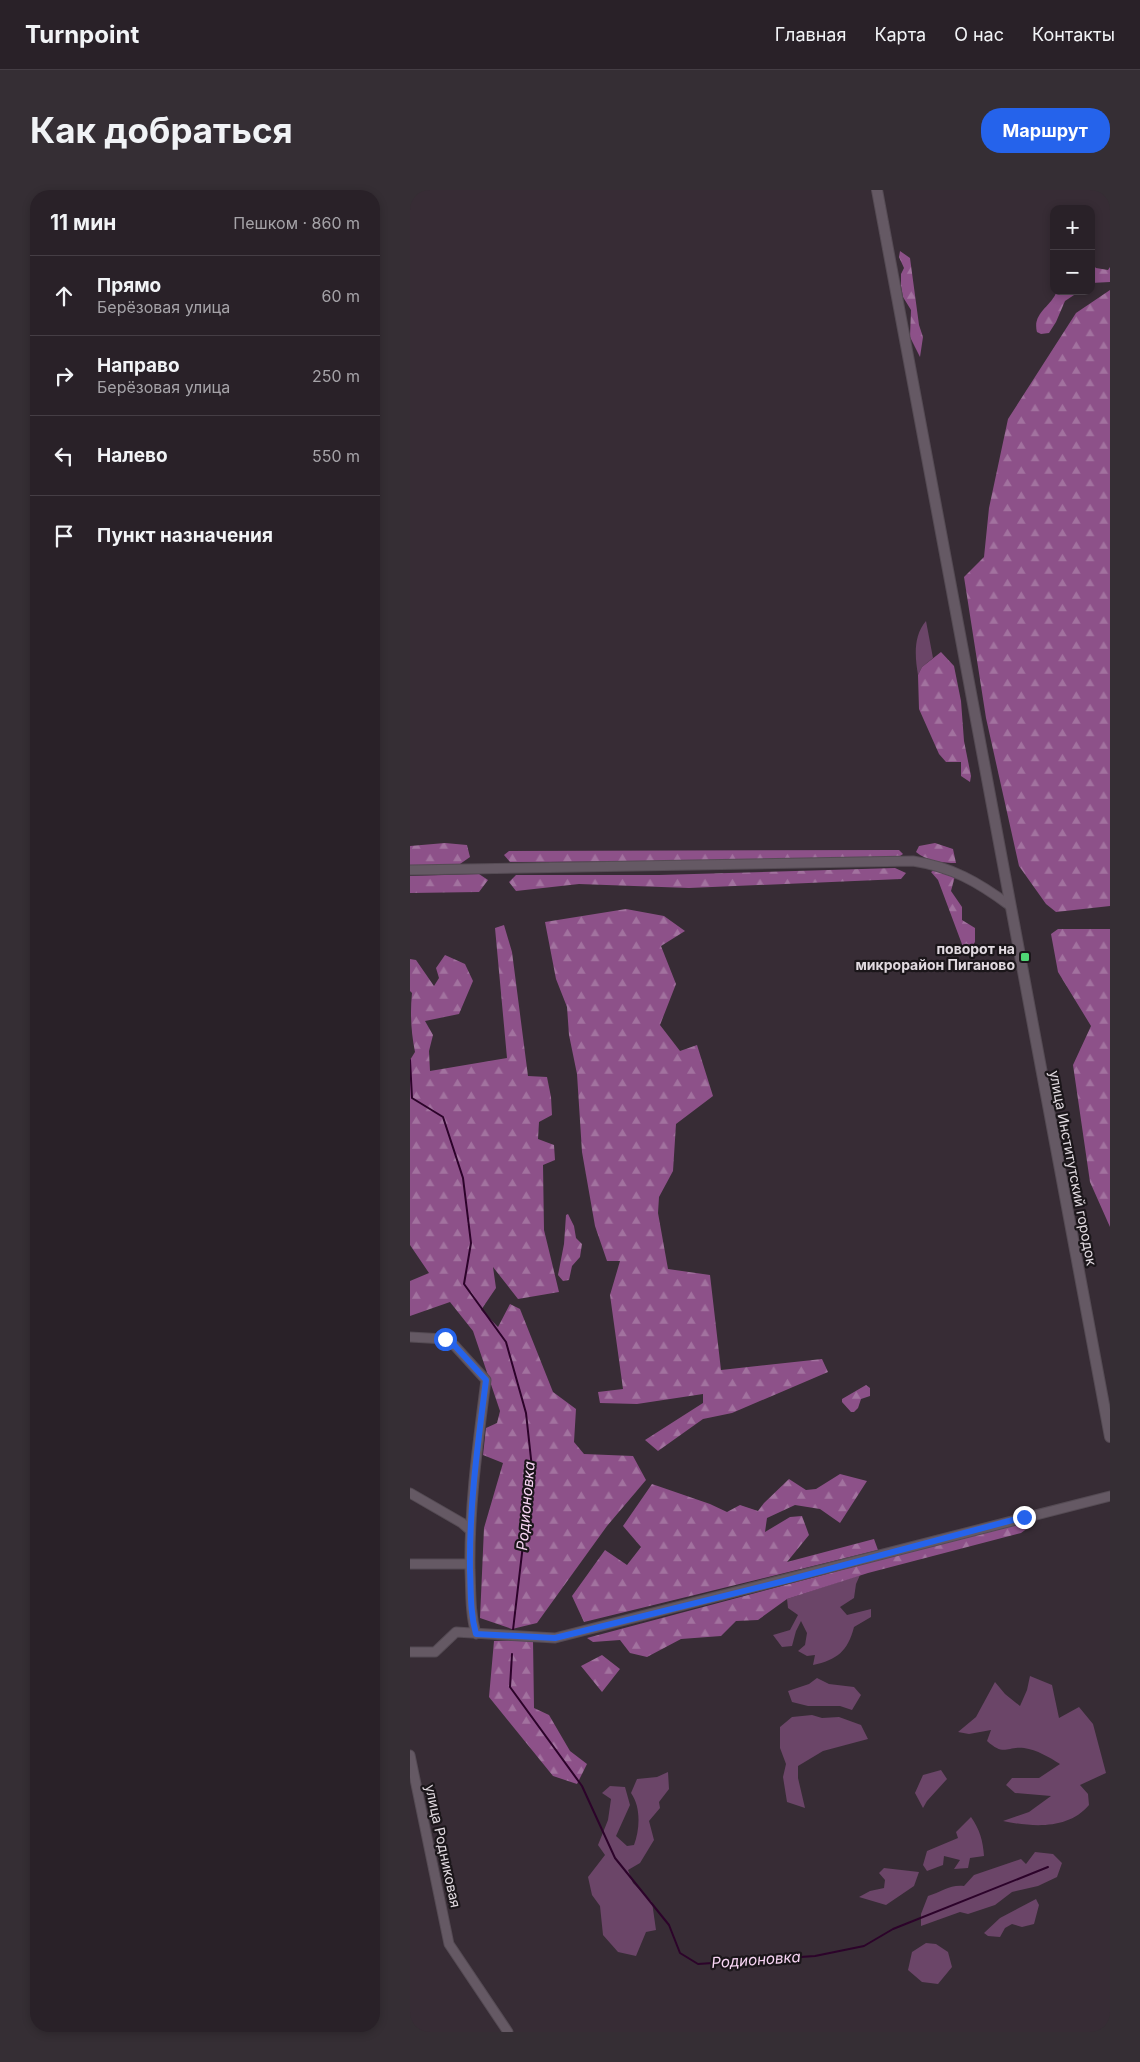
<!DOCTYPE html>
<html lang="ru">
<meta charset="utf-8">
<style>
:root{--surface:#292128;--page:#352e34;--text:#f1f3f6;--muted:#a5a3a8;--line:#453e45;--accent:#2563eb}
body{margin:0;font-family:Inter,sans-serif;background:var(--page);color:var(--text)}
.controls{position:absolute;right:15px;top:15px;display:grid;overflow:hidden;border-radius:10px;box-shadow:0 2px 8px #0003}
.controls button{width:45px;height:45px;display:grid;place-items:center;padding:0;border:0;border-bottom:1px solid var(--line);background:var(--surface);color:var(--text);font:25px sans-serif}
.stop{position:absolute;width:15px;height:15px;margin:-11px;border:4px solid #2563eb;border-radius:50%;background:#fff}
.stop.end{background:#2563eb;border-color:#fff;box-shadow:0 1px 5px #0008}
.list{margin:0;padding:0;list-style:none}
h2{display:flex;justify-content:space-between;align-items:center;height:65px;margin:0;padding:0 20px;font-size:21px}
h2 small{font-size:16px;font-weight:400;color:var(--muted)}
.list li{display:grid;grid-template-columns:32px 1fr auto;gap:15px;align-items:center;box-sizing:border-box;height:80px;padding:0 20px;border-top:1px solid var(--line)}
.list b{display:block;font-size:19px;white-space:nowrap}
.list p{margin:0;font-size:16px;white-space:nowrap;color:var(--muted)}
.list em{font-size:16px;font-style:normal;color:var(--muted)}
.icon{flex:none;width:28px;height:28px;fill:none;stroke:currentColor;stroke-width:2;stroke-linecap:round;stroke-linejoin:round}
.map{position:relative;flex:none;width:700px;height:1842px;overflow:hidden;border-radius:20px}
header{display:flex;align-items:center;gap:30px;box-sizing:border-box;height:70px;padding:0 25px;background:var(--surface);border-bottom:1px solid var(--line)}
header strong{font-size:24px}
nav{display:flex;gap:28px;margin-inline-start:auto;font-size:18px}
.intro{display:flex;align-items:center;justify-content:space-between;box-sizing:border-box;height:120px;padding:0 30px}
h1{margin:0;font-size:35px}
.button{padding:12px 22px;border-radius:20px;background:var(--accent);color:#fff;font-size:18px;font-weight:700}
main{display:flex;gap:30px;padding:0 30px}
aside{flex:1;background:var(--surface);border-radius:20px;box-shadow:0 2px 8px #0003}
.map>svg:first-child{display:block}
</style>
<header>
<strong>Turnpoint</strong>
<nav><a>Главная</a><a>Карта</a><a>О нас</a><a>Контакты</a></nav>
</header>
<div class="intro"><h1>Как добраться</h1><a class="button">Маршрут</a></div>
<main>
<aside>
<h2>11 мин<small>Пешком · 860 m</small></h2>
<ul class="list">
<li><svg class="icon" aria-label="ahead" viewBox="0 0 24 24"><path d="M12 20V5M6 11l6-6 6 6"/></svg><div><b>Прямо</b><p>Берёзовая улица</p></div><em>60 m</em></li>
<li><svg class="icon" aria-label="right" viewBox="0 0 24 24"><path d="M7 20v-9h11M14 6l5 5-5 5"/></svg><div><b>Направо</b><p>Берёзовая улица</p></div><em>250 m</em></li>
<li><svg class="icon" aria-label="left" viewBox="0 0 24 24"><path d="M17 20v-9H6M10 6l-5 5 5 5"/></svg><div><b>Налево</b></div><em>550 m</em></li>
<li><svg class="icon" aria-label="arrive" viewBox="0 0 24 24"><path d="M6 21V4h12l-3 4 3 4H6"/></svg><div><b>Пункт назначения</b></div></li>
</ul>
</aside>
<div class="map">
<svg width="700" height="1842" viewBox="0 0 700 1842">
<defs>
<pattern id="forest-firs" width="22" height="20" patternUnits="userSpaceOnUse" patternTransform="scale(1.25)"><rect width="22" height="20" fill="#8d5189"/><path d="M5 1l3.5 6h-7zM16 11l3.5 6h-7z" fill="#a2729f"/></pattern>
</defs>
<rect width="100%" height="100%" fill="#372c35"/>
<path fill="#6b4568" d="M516,431L523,468L512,477L508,485C505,467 503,446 516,431Z
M450,1385L446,1394L444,1408L430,1417L437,1425L461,1419V1427L444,1437C438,1461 427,1470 403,1475L405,1465L397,1466L388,1461L395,1455L397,1443L391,1431L386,1441L382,1456L372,1457L363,1445L380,1440L388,1425L378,1418L377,1409Z
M620,1486L642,1495L649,1528L669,1517L683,1534L696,1583L670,1595L678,1604L679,1615C658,1640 622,1637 593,1631L619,1622L641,1606L605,1603L596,1595L602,1588H629L650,1574C639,1567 627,1560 614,1558C596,1556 595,1567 577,1551L581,1540L559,1544L548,1542L566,1527L585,1492L595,1504L610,1516L617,1500Z
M407,1488L419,1494L444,1497L451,1505L442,1520L430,1516H398L382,1512L378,1501L399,1494Z
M402,1525L412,1528L429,1527L451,1535L458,1549L413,1561L388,1576V1588L395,1618L377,1612L373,1587L376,1574L370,1558V1537L382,1527Z
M531,1580L537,1589L517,1611L513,1618L505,1603L513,1585Z
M258,1582L259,1599L249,1612L250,1618L239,1631L244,1650L230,1673L218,1680L223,1693L242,1712L246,1740L236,1742L226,1766L208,1762L193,1745L190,1716L182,1705L178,1687L195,1665L188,1655L198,1630L201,1609L192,1603L200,1596L215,1597L220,1615L206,1646L217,1656L224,1655C230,1639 231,1617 221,1603L227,1589L247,1587Z
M561,1627C570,1640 573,1651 574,1666L560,1668L558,1678L544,1679L550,1670L534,1666L533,1675L517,1681L513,1675L517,1661L548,1648L546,1642Z
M625,1662L643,1664L652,1673L647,1687L628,1696L602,1702L585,1715L558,1724L550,1722L511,1736V1724L518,1706C531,1702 541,1694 554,1696L564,1685L611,1669L616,1674Z
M474,1678L509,1682L504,1696L476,1715L449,1707L460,1701L474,1698L475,1690L469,1683Z
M626,1709L629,1715L624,1734L612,1737L602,1734L595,1738L590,1747L578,1746L574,1743L590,1728Z
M516,1753L526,1754L538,1762L542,1777L528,1794L512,1792L498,1780L502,1762Z"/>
<path fill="url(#forest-firs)" d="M490,61L500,68L509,135L513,147L510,167L500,147L501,120L493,107L491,96V84L494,78L489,67Z
M681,73L686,78L698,80L700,77V92L681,93Z
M700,100V716L646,722L636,714L609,676L576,528L554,387L574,367L579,318L598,229L666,123Z
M647,101H670L655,111L646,132L639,143L631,144L627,142C622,123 641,117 647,101Z
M531,462L544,476L551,511L554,551L561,586L560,592L551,586V572H536L529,564L509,519L508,485L512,477Z
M35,653L57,655L60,667L50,674L0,676V656Z
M525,653L543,659L546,673C534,673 516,671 506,662L509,656Z
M489,660L493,664L484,670L100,672L94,665L99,661Z
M485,678L496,683L491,689L279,698L169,694L106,701L99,692L106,685H249Z
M526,679L545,686L541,701L552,717V730L565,738V752L556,765L528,690L521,682Z
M69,684L78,690L69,702L0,703V686Z
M216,719L254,726L275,741L251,756L266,794L250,835L270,861L287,855L303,906L266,934L263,981L249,1007L248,1023L258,1079L300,1085L311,1180L412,1169L418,1182L322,1223L293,1229L248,1261L235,1250L293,1213V1204L227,1214L190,1213L188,1202L213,1199L200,1105L210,1071H197L185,1036L172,962L167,884L159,845L157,817L146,789L135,732Z
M94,735L102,762L118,886L137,887L141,907L142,925L129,932L128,949L144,955L145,970L133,975L134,1040L149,1102L108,1109L83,1077L86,1098L71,1120L88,1137L100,1114L110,1119L143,1202L166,1219L164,1252L174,1264L223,1266L236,1290L197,1336L127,1433L102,1439L70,1428L74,1338L93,1273L73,1265L76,1238L87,1233L90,1221L63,1141L40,1112L0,1126V1091L19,1083L0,1055V870L5,862C1,842 0,823 2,803L0,801V769L6,770L24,796L29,788L26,778L35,765L55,774L63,791L49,824L15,831L23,845L19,861L20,881L97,868L85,738Z
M648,739H700V1037L680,992L663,875L681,836L648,782L641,744Z
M158,1024L164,1036L166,1048L172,1054L170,1067L162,1076L159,1090L153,1091L148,1085L154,1054L156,1025Z
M456,1195L460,1198V1206L451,1209L448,1218L444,1222H441L432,1212V1209Z
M430,1284L457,1291L430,1333L410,1319L385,1315L357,1328L355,1342L380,1327L392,1326L399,1345L377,1372L464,1349L468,1360L174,1432L162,1406L195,1360L217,1375L231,1357L213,1336L242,1294L300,1314L317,1322L330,1315L348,1321L354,1313L379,1289L396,1300L406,1299Z
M618,1330L622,1335L611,1343L458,1383L377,1409L348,1430L326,1431L311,1446L271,1449L237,1467L220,1463L210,1450L183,1452L177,1448Z
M123,1450L124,1518L139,1525L160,1561L177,1574L167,1594L143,1586L79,1507L84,1451Z
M192,1465L210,1479L192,1502L171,1476Z"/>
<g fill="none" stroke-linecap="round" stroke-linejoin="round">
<path stroke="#2c032a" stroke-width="2" d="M0,870L2,908L33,927L53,988L61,1053L54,1094L96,1152L116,1223L122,1278L103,1440
M102,1464L100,1497L172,1596L205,1668L259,1735L270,1763L288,1774L405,1766L454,1756L483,1739L638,1677"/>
<defs>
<path id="minor" d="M0,680L503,671C542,677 568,692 599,715
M0,1147L35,1149L44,1155L76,1190C68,1253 59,1316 60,1380C61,1402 60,1423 66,1444
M0,1303L52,1333L60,1340
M0,1374H60
M0,1462H25L46,1442L145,1448L700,1306
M0,1565L39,1754L98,1842"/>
<path id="tertiary" d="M467,0L700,1247"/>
</defs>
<use href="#minor" stroke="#554b54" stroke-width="11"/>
<use href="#tertiary" stroke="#554b54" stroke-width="12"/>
<use href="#minor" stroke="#655964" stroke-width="9"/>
<use href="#tertiary" stroke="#655964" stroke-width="10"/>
</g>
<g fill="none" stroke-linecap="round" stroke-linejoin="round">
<path stroke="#2563eb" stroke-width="6" d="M35,1149L44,1155L76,1190C68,1253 59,1316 60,1380C61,1402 60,1422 66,1444L145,1448L378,1390L614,1327"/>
</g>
<rect fill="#4fd675" stroke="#1b161a" stroke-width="2" x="610" y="762" width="10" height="10" rx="2.5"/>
<g text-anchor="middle" stroke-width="4.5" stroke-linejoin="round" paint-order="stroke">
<g font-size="14" font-weight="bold" fill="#e1dae0" stroke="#1b161a" text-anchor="end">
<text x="605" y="764">поворот на<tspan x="605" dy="16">микрорайон Пиганово</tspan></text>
</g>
<g font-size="14" fill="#e1dae0" stroke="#1b161a">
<text transform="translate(663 978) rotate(79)" y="5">улица Институтский городок</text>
<text transform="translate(33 1656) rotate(78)" y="5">улица Родниковая</text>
</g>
<g font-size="15" font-style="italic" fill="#f9d6f5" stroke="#1b161a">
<text transform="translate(116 1316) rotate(-85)" y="5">Родионовка</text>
<text transform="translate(346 1770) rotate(-4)" y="5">Родионовка</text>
</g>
</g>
</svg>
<div class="controls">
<button>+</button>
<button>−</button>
</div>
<div class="stop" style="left:35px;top:1149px"></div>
<div class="stop end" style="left:614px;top:1327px"></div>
</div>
</main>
